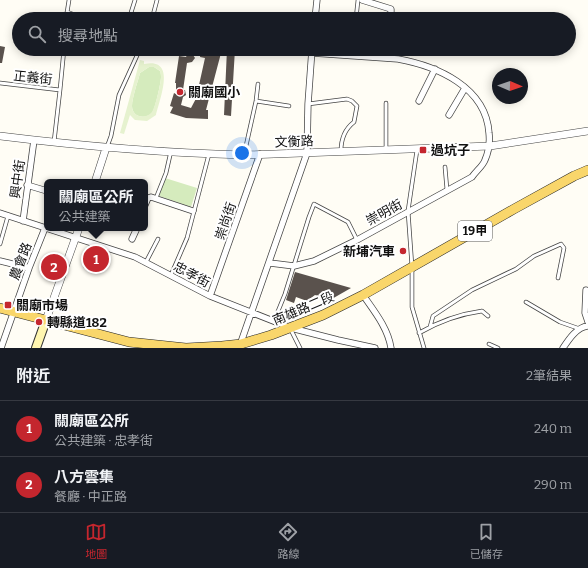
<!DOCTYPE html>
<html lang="zh-TW">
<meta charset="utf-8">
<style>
:root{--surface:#171b24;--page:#20242c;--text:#f1f3f6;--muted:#9ea1a6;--line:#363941;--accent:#c4262e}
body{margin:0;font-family:Bitter,"Noto Sans TC",serif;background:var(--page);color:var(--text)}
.compass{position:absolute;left:492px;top:68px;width:36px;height:36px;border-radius:50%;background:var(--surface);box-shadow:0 2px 10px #0003;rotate:92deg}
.you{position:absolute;left:242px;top:153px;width:14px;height:14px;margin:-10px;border:3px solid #fff;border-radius:50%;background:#1a73e8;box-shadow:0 0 0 6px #1a73e833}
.badge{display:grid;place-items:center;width:26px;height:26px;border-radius:50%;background:var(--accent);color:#fff;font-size:13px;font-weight:700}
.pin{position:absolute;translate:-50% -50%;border:2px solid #fff;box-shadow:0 1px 4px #0006}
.popup{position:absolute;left:44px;top:179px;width:104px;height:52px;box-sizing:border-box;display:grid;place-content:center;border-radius:6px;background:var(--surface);filter:drop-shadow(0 1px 3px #0005);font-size:13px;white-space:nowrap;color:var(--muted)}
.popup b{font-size:15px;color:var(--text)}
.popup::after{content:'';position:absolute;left:50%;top:100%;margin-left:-8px;border:8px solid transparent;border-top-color:var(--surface)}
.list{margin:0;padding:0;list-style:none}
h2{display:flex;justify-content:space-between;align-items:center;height:52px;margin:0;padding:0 16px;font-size:17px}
h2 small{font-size:13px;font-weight:400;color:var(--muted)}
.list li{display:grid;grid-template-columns:26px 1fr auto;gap:12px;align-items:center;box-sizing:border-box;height:56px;padding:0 16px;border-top:1px solid var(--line)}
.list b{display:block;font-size:15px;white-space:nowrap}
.list p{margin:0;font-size:13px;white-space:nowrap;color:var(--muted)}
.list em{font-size:13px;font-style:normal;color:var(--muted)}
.icon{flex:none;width:22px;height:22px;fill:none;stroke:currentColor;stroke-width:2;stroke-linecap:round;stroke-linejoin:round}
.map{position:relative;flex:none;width:588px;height:348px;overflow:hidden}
.search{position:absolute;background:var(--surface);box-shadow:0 2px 10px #0003;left:12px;right:12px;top:12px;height:44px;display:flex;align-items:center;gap:10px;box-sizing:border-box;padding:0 14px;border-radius:22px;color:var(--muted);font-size:15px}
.sheet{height:164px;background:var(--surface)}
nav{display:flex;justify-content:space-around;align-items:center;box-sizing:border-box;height:56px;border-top:1px solid var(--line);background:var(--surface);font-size:11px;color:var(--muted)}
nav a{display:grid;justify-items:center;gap:2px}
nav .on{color:var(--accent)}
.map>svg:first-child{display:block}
</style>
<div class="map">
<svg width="588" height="348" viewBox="0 0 588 348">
<rect width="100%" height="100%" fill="#fffdf5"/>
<path fill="#d5ebbd" d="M149,67H154L160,71C161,73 161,75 161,77C161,83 155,109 152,113C145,120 132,117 132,106C132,98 138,81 140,73Z
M165,178L197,188L191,207L159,196Z"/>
<path fill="#e6f2cf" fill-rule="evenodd" d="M140,60L144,61V64C177,57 160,98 156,115L147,121L135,120L130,115L124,134L120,133ZM149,67H154L160,71C160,71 161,76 161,77C161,83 155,108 152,112C145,120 132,117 132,106C132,98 138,81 140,73Z"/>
<path fill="#5a524d" d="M0,46L5,47L2,63H0Z
M201,49L221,53L206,110H208V119L186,118L170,113L173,107L170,106L174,93L176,94V83H175L179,56L186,57L187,55L191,52L195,58L192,62L187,63L183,90H185L186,95L183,97L181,105L191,108L200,91L199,85L205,58L200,57Z
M227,49H235L231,116L224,115Z
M90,247L101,250V253L107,255L103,267L96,264L93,271L83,267Z
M295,272L351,288L330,300L315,295L307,301L296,297L294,303L286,300Z"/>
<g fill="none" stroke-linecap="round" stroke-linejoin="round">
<defs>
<path id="service" d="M67,12L75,15L76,19
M66,19L69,0
M129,19L135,0
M152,19L157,0
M356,19L358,0
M352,55V49
M0,83L60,90L54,142
M60,90L64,49
M256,101L289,106
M308,104L347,99L352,101L357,106L354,122C345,129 341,140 341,151
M107,147L111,136L119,95L140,49
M386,149V103
M417,150L408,211L412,267V307L424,348
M244,155L256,101L258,84
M445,167L447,190
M156,198L166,173L171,151
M0,244L8,216
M146,262L158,239
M171,275L187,238L209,154
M526,302L560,322L580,329
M274,321L285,294L309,217L314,204L348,222L357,240
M430,327L433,316L472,290L516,269L534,256L561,244L564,248L558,278
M291,330L300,348
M419,333C438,322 460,314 482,311L488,316
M489,344L498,348"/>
<path id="minor" d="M362,0L391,9V19
M315,19L317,0
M386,57L387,49
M419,101L435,69
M449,115L465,88
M27,185L47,191
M145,205L148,198L151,197L193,211
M0,213L135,257L210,296L291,328L338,340L375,348
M23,221L34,140
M132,239L137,228
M0,261L29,268
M270,263L294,266L314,261L357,240L472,177C476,171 483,166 485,160C489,151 490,142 489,133C486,87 437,66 398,59L312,53
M586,290L585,313L588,322
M363,295C374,311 388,328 391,348
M210,296L260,154
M240,345L307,153L308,104L312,49
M1,348L29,268L45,228
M563,348C569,339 577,327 588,326"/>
<path id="tertiary" d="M0,136C81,146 162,153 244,155L490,146L588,131
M95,182L106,148
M46,320L79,228"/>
<path id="secondary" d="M36,348L46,320"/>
<path id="primary" d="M0,308L129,342L186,348L222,346L241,344L271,335L323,315L363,295L514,209L574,176L588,170"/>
</defs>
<use href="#service" stroke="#444" stroke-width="4.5"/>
<use href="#minor" stroke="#444" stroke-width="7"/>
<use href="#tertiary" stroke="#444" stroke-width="8"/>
<use href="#secondary" stroke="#333" stroke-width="10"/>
<use href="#primary" stroke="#222" stroke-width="10"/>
<use href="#service" stroke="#fff" stroke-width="3"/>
<use href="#minor" stroke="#fff" stroke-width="5.5"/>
<use href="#tertiary" stroke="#fff" stroke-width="7"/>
<use href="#secondary" stroke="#fff6b0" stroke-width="8"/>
<use href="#primary" stroke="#f9d66b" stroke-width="9"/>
</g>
<g fill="#c4262e" stroke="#fff" stroke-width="1.5">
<circle cx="180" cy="92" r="4"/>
<rect x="419" y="146" width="8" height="8" rx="2"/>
<circle cx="403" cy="251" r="4"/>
<rect x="4" y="301" width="8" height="8" rx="2"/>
<circle cx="39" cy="322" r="4"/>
</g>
<g text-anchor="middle" stroke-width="4" stroke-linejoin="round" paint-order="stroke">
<rect fill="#fff" stroke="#585858" stroke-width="1" x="458" y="221" width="34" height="20" rx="3"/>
<g font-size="12" font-weight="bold" fill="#111">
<text x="475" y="235">19甲</text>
</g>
<g font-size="13" fill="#111" stroke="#fff">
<text transform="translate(33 77) rotate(6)" y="5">正義街</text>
<text transform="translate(294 141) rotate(-2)" y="5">文衡路</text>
<text transform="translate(17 179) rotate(-82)" y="5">興中街</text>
<text transform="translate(384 212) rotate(-29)" y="5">崇明街</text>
<text transform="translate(225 221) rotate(-71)" y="5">崇尚街</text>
<text transform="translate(20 261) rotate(-69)" y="5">農會路</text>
<text transform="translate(192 274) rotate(28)" y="5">忠孝街</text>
<text transform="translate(303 308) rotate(-23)" y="5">南雄路二段</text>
</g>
<g font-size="13" font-weight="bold" fill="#111" stroke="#fff" text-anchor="start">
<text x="188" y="97">關廟國小</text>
<text x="431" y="155">過坑子</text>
<text x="395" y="256" text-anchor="end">新埔汽車</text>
<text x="16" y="310">關廟市場</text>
<text x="47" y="327">轉縣道182</text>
</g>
</g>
</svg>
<svg class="compass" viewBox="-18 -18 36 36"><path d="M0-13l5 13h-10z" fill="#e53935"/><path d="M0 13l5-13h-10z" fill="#9ea1a6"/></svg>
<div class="you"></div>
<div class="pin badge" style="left:96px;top:259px">1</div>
<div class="popup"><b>關廟區公所</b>公共建築</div>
<div class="pin badge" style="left:54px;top:267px">2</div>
<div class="search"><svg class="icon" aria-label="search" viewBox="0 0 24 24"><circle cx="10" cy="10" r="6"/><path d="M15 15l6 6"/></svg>搜尋地點</div>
</div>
<section class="sheet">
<h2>附近<small>2筆結果</small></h2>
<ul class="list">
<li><span class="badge">1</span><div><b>關廟區公所</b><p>公共建築 · 忠孝街</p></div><em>240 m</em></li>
<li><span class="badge">2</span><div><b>八方雲集</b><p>餐廳 · 中正路</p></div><em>290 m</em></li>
</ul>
</section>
<nav>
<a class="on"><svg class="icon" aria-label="map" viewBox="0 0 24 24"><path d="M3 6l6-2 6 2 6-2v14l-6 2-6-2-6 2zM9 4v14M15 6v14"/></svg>地圖</a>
<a><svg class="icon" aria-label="directions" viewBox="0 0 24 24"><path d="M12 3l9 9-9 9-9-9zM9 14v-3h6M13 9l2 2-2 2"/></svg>路線</a>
<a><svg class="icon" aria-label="saved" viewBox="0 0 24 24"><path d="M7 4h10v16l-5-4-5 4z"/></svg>已儲存</a>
</nav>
